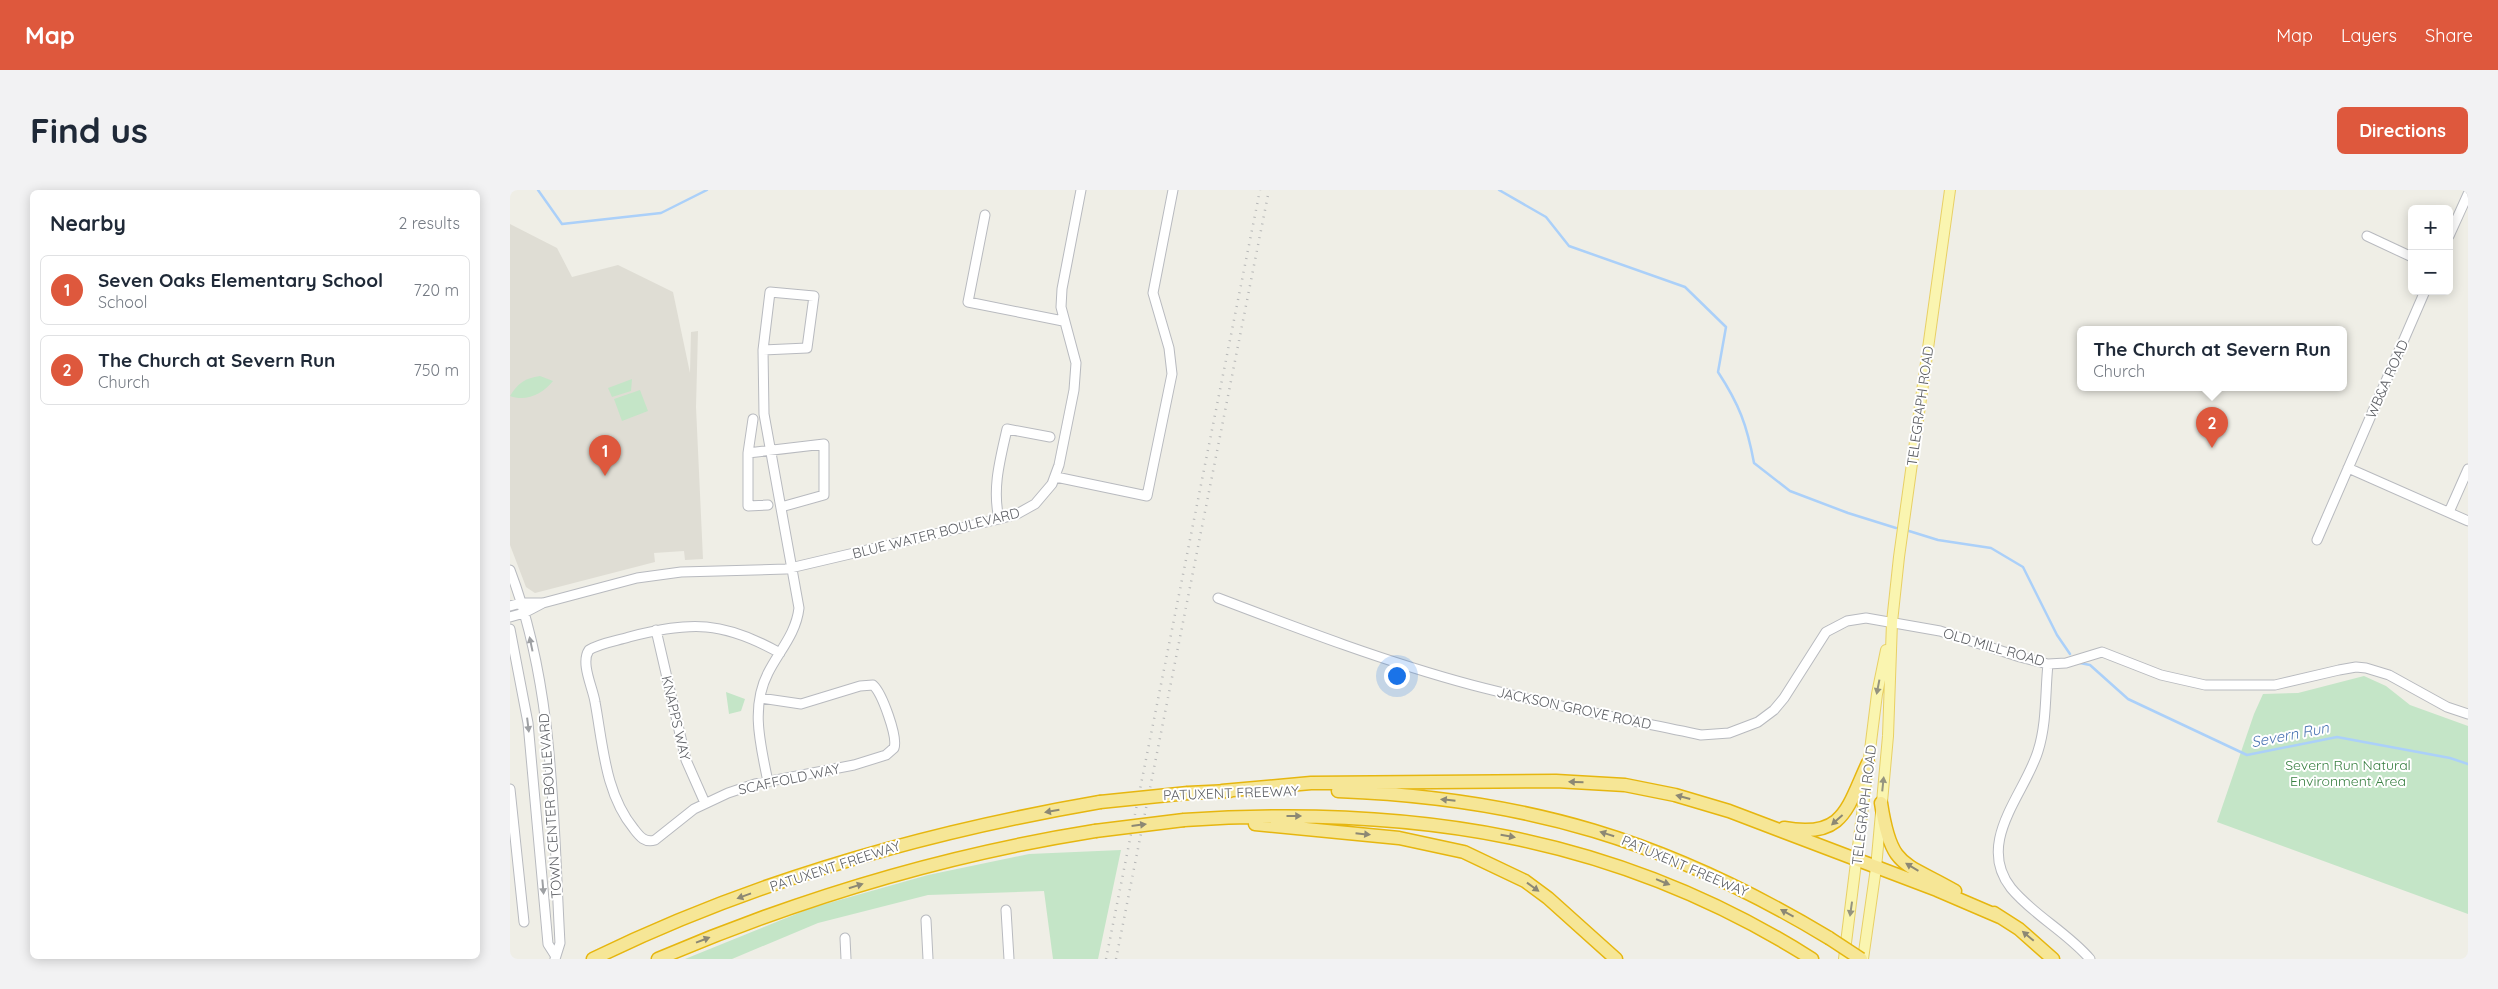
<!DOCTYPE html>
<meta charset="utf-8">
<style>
:root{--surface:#fff;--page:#f2f2f3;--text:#1f2937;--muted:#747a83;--line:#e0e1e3;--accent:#de583d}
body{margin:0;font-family:Quicksand,sans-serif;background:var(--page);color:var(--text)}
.controls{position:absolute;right:15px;top:15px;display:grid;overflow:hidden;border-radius:8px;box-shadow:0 2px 12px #0003}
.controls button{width:45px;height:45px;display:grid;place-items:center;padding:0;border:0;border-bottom:1px solid var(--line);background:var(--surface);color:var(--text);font:25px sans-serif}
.you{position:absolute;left:886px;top:485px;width:18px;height:18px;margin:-12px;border:4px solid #fff;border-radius:50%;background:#1a73e8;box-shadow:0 0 0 8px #1a73e833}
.badge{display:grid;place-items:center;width:32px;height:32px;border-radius:50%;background:var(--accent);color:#fff;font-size:16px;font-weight:700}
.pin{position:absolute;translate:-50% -41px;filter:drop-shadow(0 1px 2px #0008)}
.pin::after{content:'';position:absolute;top:26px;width:18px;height:15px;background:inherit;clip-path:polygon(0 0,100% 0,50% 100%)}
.popup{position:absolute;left:1567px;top:136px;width:270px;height:65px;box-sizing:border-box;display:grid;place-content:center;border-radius:8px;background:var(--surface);filter:drop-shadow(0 1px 4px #0005);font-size:16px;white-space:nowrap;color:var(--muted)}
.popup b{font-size:19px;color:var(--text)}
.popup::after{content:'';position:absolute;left:50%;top:100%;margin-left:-10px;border:10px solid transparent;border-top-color:var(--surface)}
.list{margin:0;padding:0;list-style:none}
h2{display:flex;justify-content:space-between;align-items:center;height:65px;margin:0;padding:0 20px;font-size:21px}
h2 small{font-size:16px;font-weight:400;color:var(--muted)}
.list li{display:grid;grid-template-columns:32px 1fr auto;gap:15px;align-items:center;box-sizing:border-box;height:70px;margin:0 10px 10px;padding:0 10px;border:1px solid var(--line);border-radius:8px}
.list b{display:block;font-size:19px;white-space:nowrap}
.list p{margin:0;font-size:16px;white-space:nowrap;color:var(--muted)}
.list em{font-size:16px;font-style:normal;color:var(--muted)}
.map{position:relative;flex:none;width:1958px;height:769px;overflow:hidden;border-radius:8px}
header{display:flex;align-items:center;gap:30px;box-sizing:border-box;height:70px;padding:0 25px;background:var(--accent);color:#fff}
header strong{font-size:24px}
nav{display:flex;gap:28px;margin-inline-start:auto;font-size:18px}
.intro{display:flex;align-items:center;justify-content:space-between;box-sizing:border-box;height:120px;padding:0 30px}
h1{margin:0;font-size:35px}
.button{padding:12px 22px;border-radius:8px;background:var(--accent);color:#fff;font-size:18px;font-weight:700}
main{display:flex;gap:30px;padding:0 30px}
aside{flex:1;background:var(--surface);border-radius:8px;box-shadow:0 2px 12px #0003}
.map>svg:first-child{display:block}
</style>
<header>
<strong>Map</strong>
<nav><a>Map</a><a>Layers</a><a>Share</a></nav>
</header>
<div class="intro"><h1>Find us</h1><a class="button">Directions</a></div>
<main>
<aside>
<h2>Nearby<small>2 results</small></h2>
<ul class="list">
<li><span class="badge">1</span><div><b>Seven Oaks Elementary School</b><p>School</p></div><em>720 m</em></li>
<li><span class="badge">2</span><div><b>The Church at Severn Run</b><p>Church</p></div><em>750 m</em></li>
</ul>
</aside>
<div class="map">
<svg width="1958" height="769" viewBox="0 0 1958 769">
<rect width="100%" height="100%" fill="#efeee6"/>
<path fill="#dfddd4" d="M0,34L47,58L62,87L108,75L163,102L180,183L181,142L188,141L186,217L193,369L175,370L174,361L144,363L145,372L25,403L16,397L0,355Z"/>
<path fill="#c4e5c7" d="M30,186L43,191C33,204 16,212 0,206C8,193 15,188 30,186Z
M122,189L121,201L102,207L98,198Z
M130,200L138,221L112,231L104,209Z
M1854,486L1876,496L1900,515L1958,536V724L1707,632L1744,524L1753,504L1788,503Z
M216,502L235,509L231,521L219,524Z
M611,660L588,769H543L534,701L418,705L308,733L222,769H175L301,718L418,685L519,664Z"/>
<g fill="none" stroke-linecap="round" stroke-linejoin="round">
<path stroke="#abd0f9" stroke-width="2.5" d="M28,0L52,34L151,23L197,0
M989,0L1036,27L1059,56L1175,97L1216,137L1208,182C1229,214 1237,235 1244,273L1280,301L1338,323L1386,338
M1399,341L1428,350L1481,358L1513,377L1547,445L1560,464
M1570,473L1580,475L1618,509L1737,565L1827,547L1940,568L1958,574"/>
<defs>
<path id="minor" d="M475,25L458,112L553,131
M1857,46L1902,67
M1939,46L1958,4
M253,160L297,158L304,106L260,102L253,160L254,224L289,418C286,444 269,461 258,483C240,518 251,556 258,592
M238,263L243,229
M1838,278L1958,331
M546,287L637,306L662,184L659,158L643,103L663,0
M258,315L238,316V263L314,254V305L271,317
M1939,322L1958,279
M489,329C482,298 490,270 497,239L540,247
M1807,350L1915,101
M0,380C45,498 43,629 50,753L45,769
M708,408C792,440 876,472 962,495C1038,515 1115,529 1191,545L1219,543L1248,532L1264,520L1274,508L1316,442L1337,431L1356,428L1430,441L1510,467L1538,474L1556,473L1592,462L1651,485L1695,495H1765L1829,480L1846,477L1856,478L1879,485L1937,517L1958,524
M0,416L11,413H32
M0,427L14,423L33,413L127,388L171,382L276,379L489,329L507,324L525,314L542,294L549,275L564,200L566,173L551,117L552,99L571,0
M0,439L18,533L38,754L45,765
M146,440L176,570L195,613
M1538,474C1535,502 1537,533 1528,561C1515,604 1465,652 1501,698C1523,725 1557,742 1580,769
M250,508L291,514L350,496L363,495C372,503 388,547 384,558L376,565L344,575L245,594L218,603L184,619L145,650C135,653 130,647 124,639C95,604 93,555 85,512C83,498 70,473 79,460C90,453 106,451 119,447C181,431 213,431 270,463
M0,599L14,732
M496,720L499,769
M416,730L418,769
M335,748L336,769"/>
<path id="major" d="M1334,769L1367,504L1376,460
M1353,769L1366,678L1378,546L1382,432L1389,367L1440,0"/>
<path id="highway" d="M712,601L801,593L1046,591L1115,595L1165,605L1219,621L1427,700L1490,727
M828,601C1016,608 1158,651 1319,748
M678,603L720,601
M1371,613C1381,679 1393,671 1445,701
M674,630C901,615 1106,645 1302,769
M745,634L889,648L954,662L1015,691L1038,708L1106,769
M1274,638C1334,649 1337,618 1358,573
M1484,723L1509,739L1543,769
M83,769C242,691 416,642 590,612
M148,769C288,709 434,665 585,641"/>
</defs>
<use href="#minor" stroke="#b8babf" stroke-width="11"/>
<use href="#major" stroke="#e8d065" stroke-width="12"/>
<use href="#highway" stroke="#e6b60f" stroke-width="15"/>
<use href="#minor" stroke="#fff" stroke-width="9"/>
<use href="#major" stroke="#faf5b0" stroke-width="10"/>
<use href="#highway" stroke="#f6e696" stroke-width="12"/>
<path stroke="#b6b7b7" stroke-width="2.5" stroke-dasharray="1 6" stroke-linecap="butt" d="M596,769L750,0
M606,769L759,0"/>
<defs>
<path id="highway-bridge" d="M590,612L678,603
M585,641L674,630
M1319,748L1351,769"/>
</defs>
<use href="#highway-bridge" stroke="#e6b60f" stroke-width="15" stroke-linecap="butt"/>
<use href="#highway-bridge" stroke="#f6e696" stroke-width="12"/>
</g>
<defs><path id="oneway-solid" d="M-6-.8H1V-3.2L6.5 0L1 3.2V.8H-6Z" transform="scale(1.25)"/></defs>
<g fill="#9ea0a3">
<use href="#oneway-solid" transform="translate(21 454) rotate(-102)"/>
<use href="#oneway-solid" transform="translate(18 535) rotate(83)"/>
<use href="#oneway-solid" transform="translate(33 697) rotate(85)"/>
</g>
<g fill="#95947f">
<use href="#oneway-solid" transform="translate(1368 497) rotate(101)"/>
<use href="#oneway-solid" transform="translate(1373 594) rotate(-84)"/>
<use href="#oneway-solid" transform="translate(1341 719) rotate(98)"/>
</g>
<g fill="#8c8874">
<use href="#oneway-solid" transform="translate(1066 592) rotate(-179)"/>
<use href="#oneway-solid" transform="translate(1173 607) rotate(-165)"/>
<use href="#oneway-solid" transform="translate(938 610) rotate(-174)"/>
<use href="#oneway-solid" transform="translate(542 621) rotate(170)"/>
<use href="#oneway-solid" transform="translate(784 626)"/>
<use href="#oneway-solid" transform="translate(1327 630) rotate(138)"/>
<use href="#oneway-solid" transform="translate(629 635) rotate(-7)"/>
<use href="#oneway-solid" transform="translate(853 644) rotate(6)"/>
<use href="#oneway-solid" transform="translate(1097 644) rotate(-163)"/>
<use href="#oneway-solid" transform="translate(998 646) rotate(10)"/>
<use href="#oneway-solid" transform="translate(1402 677) rotate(-149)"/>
<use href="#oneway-solid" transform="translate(1153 692) rotate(22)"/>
<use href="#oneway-solid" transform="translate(346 696) rotate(-17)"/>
<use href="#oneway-solid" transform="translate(1023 697) rotate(36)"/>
<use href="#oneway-solid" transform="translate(234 706) rotate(160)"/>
<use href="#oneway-solid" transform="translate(1277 723) rotate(-151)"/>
<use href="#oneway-solid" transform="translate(1518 746) rotate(-140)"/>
<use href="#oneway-solid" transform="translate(193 750) rotate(-21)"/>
</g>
<g text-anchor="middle" stroke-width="4" stroke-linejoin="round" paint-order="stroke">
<g font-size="14" fill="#5e6065" stroke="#fff">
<text transform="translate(1877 189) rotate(-66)" y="5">WB&amp;A ROAD</text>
<text transform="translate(1410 216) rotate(-82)" y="5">TELEGRAPH ROAD</text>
<text transform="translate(426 343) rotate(-14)" y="5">BLUE WATER BOULEVARD</text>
<text transform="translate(1484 457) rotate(16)" y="5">OLD MILL ROAD</text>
<text transform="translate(1064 518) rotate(12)" y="5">JACKSON GROVE ROAD</text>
<text transform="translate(166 528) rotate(77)" y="5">KNAPPS WAY</text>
<text transform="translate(279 589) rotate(-12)" y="5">SCAFFOLD WAY</text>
<text transform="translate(721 603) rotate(-2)" y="5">PATUXENT FREEWAY</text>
<text transform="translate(1354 615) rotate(-83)" y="5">TELEGRAPH ROAD</text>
<text transform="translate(40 616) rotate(-94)" y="5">TOWN CENTER BOULEVARD</text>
<text transform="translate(325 676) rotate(-18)" y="5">PATUXENT FREEWAY</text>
<text transform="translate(1175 676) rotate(23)" y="5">PATUXENT FREEWAY</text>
</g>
<g font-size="14" fill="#3a8043" stroke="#fff">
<text x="1838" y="580">Severn Run Natural<tspan x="1838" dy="16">Environment Area</tspan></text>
</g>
<g font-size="15" font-style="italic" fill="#4c75b3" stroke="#fff">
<text transform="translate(1780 545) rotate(-11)" y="5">Severn Run</text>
</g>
</g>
</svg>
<div class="controls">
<button>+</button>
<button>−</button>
</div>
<div class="you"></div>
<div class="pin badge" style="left:95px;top:286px">1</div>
<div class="pin badge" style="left:1702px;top:258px">2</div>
<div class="popup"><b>The Church at Severn Run</b>Church</div>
</div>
</main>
